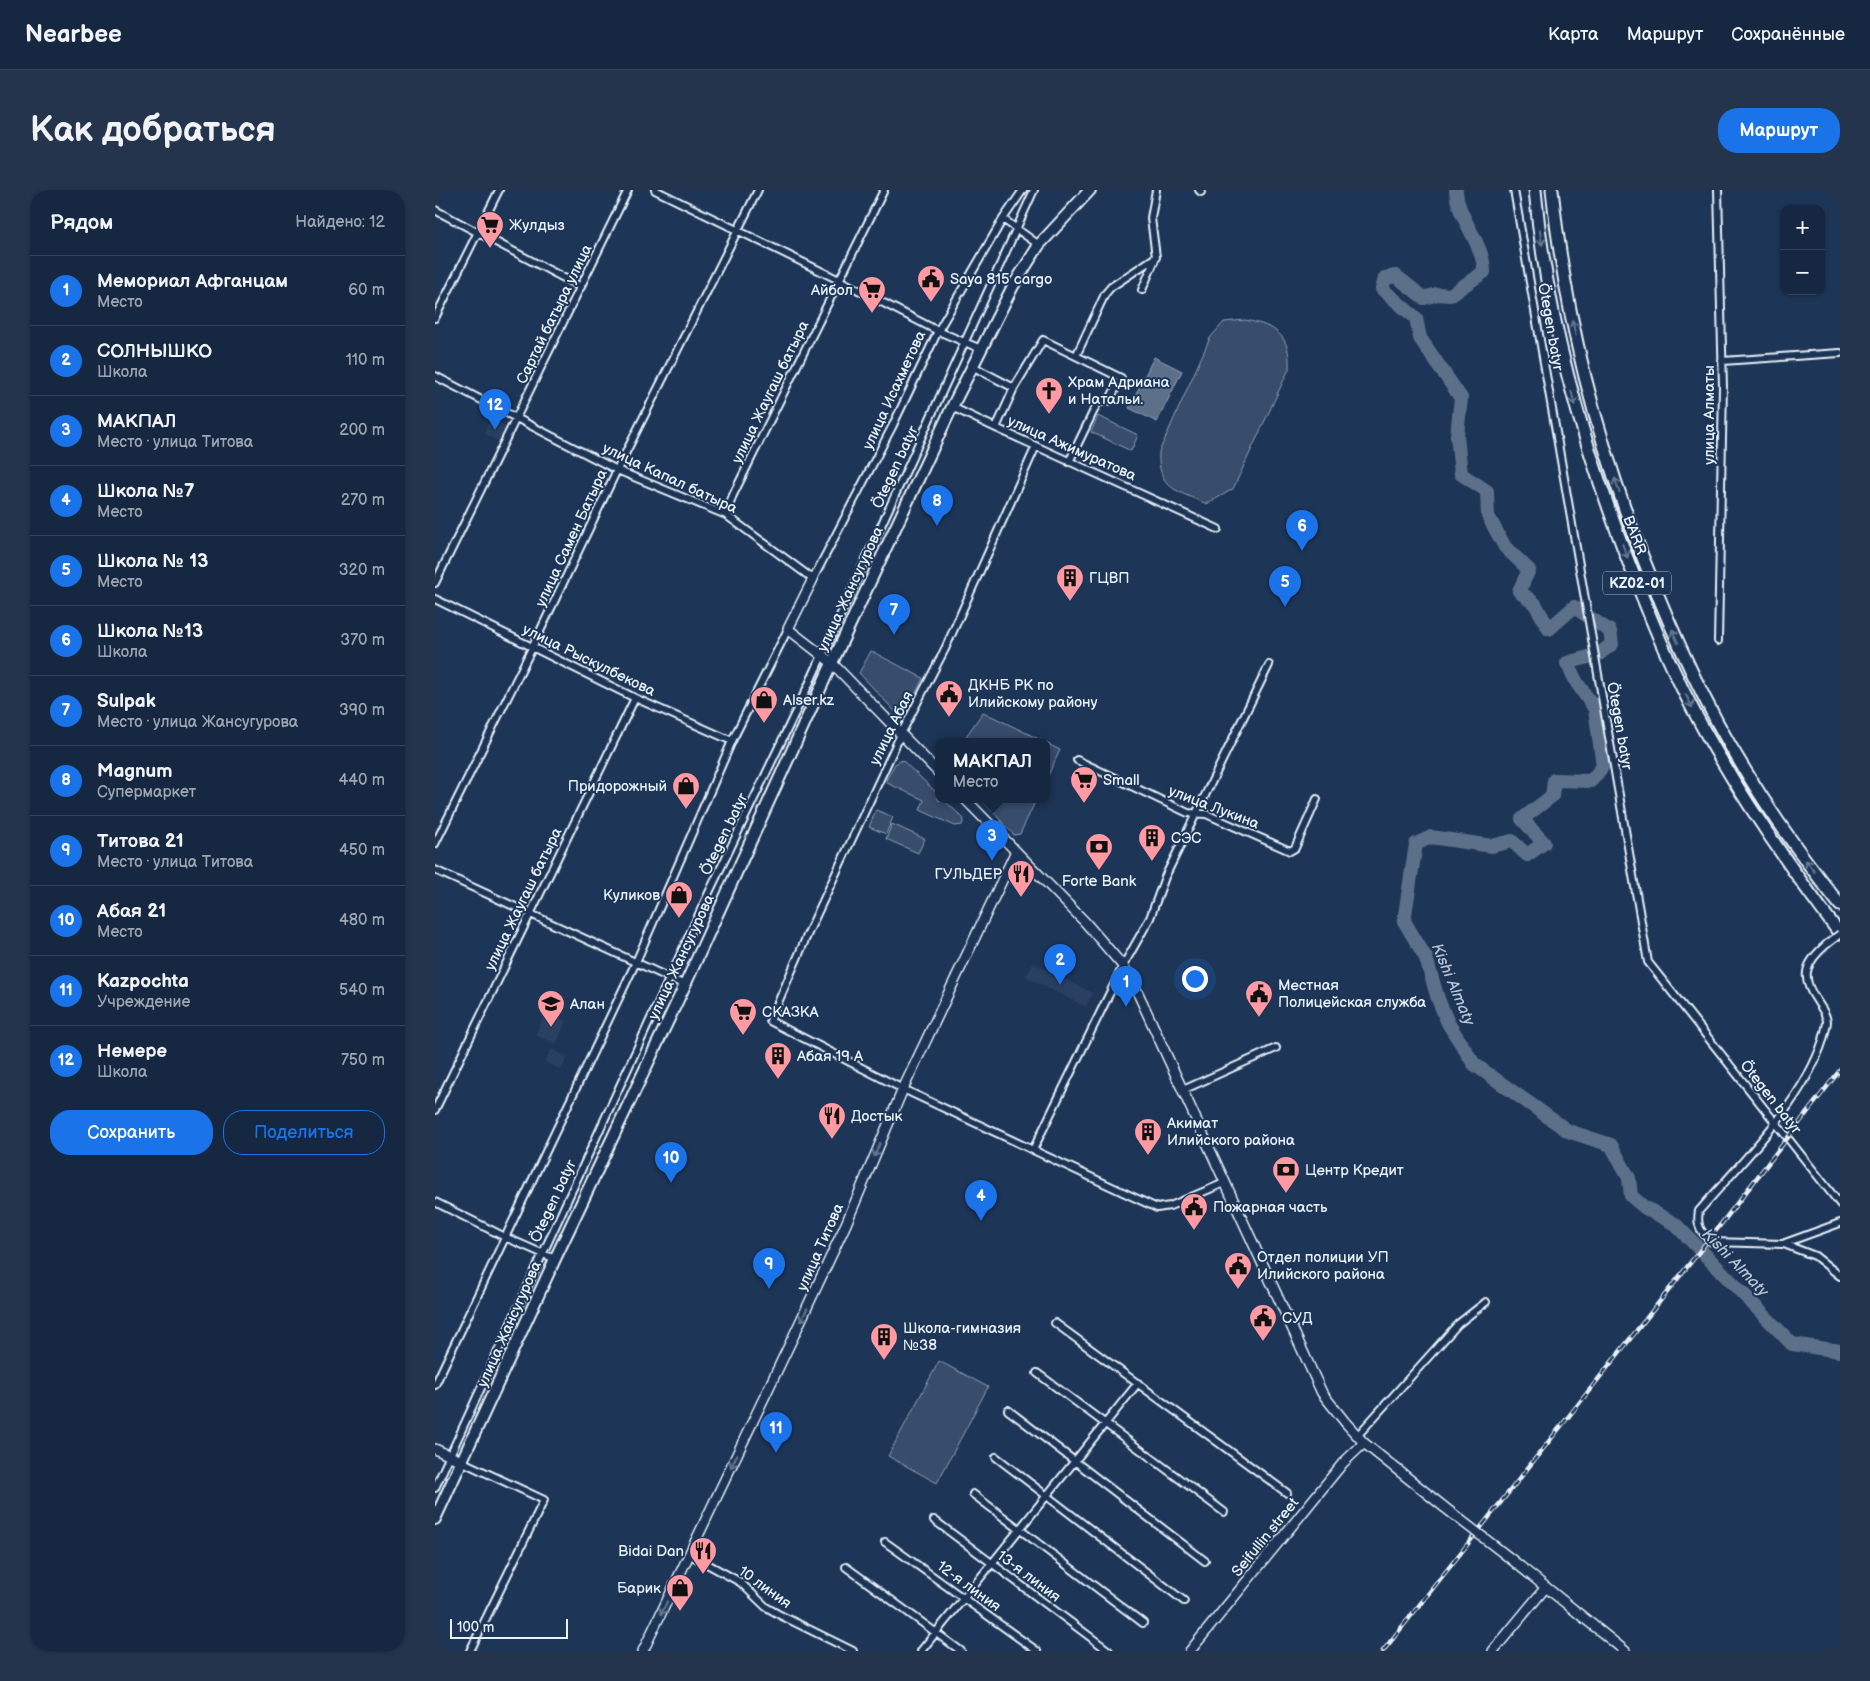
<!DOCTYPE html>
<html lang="ru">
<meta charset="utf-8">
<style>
:root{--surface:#162841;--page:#23344c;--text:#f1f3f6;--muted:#9ea6b1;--line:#35445a;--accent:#1a73e8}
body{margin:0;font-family:"Balsamiq Sans",sans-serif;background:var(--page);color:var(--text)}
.controls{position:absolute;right:15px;top:15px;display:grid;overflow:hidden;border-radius:10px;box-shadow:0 1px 4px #0004}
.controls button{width:45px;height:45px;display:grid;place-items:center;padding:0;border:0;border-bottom:1px solid var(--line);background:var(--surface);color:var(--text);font:25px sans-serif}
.scale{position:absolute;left:15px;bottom:12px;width:118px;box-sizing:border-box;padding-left:5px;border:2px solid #e8f1f8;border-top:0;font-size:14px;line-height:18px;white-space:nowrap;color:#e8f1f8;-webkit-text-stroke:4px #1d3557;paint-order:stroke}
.you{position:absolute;left:759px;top:788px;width:18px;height:18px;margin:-12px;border:4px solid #fff;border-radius:50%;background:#1a73e8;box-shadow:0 0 0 8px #1a73e833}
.badge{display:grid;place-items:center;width:32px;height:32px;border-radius:50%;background:var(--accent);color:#fff;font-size:16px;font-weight:700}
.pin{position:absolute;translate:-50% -41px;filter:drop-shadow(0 1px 2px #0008)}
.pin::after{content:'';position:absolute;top:26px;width:18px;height:15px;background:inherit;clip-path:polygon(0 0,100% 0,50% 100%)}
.popup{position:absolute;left:500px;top:548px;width:115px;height:65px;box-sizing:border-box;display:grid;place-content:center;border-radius:10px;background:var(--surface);filter:drop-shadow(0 1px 4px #0005);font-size:16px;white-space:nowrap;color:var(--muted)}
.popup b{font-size:19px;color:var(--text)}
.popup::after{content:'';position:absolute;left:50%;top:100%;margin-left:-10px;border:10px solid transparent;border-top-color:var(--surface)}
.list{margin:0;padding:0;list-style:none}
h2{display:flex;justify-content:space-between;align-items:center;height:65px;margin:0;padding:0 20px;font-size:21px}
h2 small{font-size:16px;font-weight:400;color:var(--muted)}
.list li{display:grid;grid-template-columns:32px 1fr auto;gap:15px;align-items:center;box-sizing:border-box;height:70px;padding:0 20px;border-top:1px solid var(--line)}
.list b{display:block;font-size:19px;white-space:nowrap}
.list p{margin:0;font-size:16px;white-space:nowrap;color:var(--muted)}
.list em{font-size:16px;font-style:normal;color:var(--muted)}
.actions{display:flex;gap:10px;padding:15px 20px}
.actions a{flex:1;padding:11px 0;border:1px solid var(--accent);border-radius:20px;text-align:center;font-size:18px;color:var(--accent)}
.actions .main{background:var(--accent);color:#fff}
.map{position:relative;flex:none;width:1405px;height:1461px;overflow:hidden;border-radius:20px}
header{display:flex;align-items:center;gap:30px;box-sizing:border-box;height:70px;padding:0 25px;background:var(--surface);border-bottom:1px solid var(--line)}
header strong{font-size:24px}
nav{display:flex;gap:28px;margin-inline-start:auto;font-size:18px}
.intro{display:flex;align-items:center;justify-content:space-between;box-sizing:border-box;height:120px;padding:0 30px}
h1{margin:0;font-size:35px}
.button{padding:12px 22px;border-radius:20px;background:var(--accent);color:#fff;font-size:18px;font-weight:700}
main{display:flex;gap:30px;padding:0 30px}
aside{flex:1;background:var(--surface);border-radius:20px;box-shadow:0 1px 4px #0004}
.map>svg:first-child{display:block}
</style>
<header>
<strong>Nearbee</strong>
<nav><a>Карта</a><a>Маршрут</a><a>Сохранённые</a></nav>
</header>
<div class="intro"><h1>Как добраться</h1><a class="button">Маршрут</a></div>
<main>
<aside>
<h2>Рядом<small>Найдено: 12</small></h2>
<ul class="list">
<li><span class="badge">1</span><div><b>Мемориал Афганцам</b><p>Место</p></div><em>60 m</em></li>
<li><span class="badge">2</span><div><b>СОЛНЫШКО</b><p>Школа</p></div><em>110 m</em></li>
<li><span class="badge">3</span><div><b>МАКПАЛ</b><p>Место · улица Титова</p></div><em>200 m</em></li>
<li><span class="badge">4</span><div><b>Школа №7</b><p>Место</p></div><em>270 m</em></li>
<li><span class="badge">5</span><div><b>Школа № 13</b><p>Место</p></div><em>320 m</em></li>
<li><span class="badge">6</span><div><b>Школа №13</b><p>Школа</p></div><em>370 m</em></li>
<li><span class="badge">7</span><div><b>Sulpak</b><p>Место · улица Жансугурова</p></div><em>390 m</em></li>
<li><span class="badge">8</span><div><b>Magnum</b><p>Супермаркет</p></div><em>440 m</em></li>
<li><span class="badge">9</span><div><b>Титова 21</b><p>Место · улица Титова</p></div><em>450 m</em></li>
<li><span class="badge">10</span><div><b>Абая 21</b><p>Место</p></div><em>480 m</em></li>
<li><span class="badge">11</span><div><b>Kazpochta</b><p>Учреждение</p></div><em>540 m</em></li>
<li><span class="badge">12</span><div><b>Немере</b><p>Школа</p></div><em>750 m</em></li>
</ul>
<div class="actions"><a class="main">Сохранить</a><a>Поделиться</a></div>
</aside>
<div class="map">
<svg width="1405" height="1461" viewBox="0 0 1405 1461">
<rect width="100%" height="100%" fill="#1d3557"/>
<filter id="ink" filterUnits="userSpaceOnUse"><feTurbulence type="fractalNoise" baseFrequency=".02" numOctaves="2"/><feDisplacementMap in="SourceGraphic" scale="10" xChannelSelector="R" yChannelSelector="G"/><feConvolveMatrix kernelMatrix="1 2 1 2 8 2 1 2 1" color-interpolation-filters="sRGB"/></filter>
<g filter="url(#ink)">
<path fill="#2a4162" d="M56,228L71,236L63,251L49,243Z
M598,773L658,803L651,817L591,787Z
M111,822L131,831L121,854L100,845Z
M116,859L133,867L126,880L110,872Z"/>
<path fill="#374d6c" stroke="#909fb2" d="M810,130C841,136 856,145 854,179L798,299L772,314C743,301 722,299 724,262L775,148L789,132Z
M663,226L703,245L696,261L656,242Z
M436,461L488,488L468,530L424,483Z
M548,522L610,552H527Z
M611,553L625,560L611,590Z
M467,570L503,604V610H509L529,629L527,635L520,636L485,620L489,610L454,594L451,590L460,574Z
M547,610H601L585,644L579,645Z
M441,620L458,627L451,644L434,637Z
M457,634L490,649L483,663L451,649Z
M504,1171L553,1197L502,1293L453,1266Z"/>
<path fill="#5d7089" stroke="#95a4b5" d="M719,167L747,181L722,232L694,218Z"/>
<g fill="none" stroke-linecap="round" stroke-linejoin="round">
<path stroke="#5d7089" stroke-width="14" d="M1021,0C1022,28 1049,53 1049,82L1015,105L1002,104L989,108L961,86L950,88L947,99L981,128L985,148L1026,208L1022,245L1026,284L1052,301L1053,326L1070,357L1094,380L1084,401L1100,414L1114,439L1139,417L1175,441L1177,454L1164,464L1132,473L1142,493L1160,519L1168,576L1156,591L1119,590L1117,606L1087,629L1109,653L1092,665L1077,651L1057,656L996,647L981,654L969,731L991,768L1003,809L1013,833L1039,874L1133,941L1176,955L1194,988L1196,1006L1209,1017L1240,1034L1357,1154L1405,1161"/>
<defs>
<path id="street" d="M764,0L766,2
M1079,0L1213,772L1405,1014
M0,20L146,97
M568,29L604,55
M707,100L721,67L716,28L721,0
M0,128L64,0
M546,159L503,141L568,29L588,0
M1287,171L1405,163
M537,176L579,198L561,238L783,339
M0,186L182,280L291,325L378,389L457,237L503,141L404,90L220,0
M579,198L608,150L641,166L670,104L676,97L721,67
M517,217L561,238
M601,256L510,459L466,544L374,741L335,831L468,899L598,960L688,776L715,728L730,687L834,475
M634,272L663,212L674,211L686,188L641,166
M291,325L298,305L449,0
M0,393L193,0
M0,409L200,508L297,551
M1283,451L1288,197L1283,0
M642,570L753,623L771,624L855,661L860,658L882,609
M0,654L98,456L182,280L323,0
M0,680L250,795
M1392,754C1371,772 1364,786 1382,811C1386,818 1391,823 1392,831C1392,837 1389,844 1388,850C1368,913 1307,971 1264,1021C1261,1037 1266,1042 1277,1052L1349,1054L1380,1066L1405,1086
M748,900L841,858
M0,920L200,508
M598,960L722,1018L735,1016L789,993
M0,1012L70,1047L120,1069
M1350,1053L1405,1033
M620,1133L852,1303
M602,1183L789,1322
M0,1195L201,772L297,551L353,439
M573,1220L770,1371
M923,1245L1023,1134L1051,1112
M561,1267L749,1411
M28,1272L109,1310L35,1461
M0,1298L269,713L374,494L599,0
M538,1304L708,1433
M499,1330L674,1461
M450,1352L602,1461
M254,1364L305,1392L331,1417L345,1425L418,1461
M411,1377L526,1461
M486,1461L703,1193"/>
<path id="secondary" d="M378,389L353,439L397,473L503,582
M531,610L650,732L688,776L696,788L887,1203L910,1232L929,1253L1009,1317
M0,1259L28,1272
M1076,1369L1190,1461
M208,1461L360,1143L411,1034L468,899L581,661
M755,1461L908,1273L929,1253
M1058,1461L1111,1397"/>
<path id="primary" d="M0,1329L120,1069L250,795L397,473L517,217L578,96L604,55L655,0"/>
<path id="highway" d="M1100,0C1111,127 1147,250 1192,368C1215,427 1238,485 1269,540C1309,612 1355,678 1405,744
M1117,0C1131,131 1161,246 1208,368C1236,440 1267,511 1308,577C1337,625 1370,671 1405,715"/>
</defs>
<use href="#street" stroke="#e8f1f8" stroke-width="10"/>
<use href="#secondary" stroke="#e8f1f8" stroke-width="12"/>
<use href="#primary" stroke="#e8f1f8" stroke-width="14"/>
<use href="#highway" stroke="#e8f1f8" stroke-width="15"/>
<use href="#street" stroke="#1d3557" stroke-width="6"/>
<use href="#secondary" stroke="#1d3557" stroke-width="9"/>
<use href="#primary" stroke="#1d3557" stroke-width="10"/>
<use href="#highway" stroke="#1d3557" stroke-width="11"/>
<defs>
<path id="rail" d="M948,1461L1290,1029L1405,880"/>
</defs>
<use href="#rail" stroke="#e8f1f8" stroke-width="4.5"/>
<use href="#rail" stroke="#1d3557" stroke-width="2.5" stroke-dasharray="8" stroke-linecap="butt"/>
<defs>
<path id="street-bridge" d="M1392,754L1405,744"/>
<path id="secondary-bridge" d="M1009,1317L1076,1369"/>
</defs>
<use href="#street-bridge" stroke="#e8f1f8" stroke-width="10" stroke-linecap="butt"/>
<use href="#secondary-bridge" stroke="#e8f1f8" stroke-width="12" stroke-linecap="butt"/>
<use href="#street-bridge" stroke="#1d3557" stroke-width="6"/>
<use href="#secondary-bridge" stroke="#1d3557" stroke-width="9"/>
</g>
<defs><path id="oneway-shaft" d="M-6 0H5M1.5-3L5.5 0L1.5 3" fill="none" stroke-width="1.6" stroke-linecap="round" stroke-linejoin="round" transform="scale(1.25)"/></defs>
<g stroke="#64778f">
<use href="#oneway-shaft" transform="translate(1106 48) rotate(81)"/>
<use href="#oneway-shaft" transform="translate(1139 138) rotate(-102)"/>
<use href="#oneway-shaft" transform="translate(1138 208) rotate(76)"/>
<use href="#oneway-shaft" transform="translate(1182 295) rotate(-109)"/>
<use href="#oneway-shaft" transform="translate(1190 361) rotate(69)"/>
<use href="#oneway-shaft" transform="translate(1240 446) rotate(-114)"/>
<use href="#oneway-shaft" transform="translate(1254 511) rotate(63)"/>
<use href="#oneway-shaft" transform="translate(1375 676) rotate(-127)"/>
<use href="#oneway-shaft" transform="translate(442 960) rotate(113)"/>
<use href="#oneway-shaft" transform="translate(369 1125) rotate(115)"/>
<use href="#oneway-shaft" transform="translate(299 1271) rotate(116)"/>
<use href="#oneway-shaft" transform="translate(229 1418) rotate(115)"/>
</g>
</g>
<defs>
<symbol id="supermarket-pin" viewBox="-11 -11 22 30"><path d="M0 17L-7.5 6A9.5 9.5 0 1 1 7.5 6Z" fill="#ff9aa2" stroke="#1d3557"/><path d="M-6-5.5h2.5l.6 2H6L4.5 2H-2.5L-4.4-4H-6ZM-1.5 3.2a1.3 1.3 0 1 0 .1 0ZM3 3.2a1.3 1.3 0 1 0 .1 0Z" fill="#111"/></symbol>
<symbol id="civic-pin" viewBox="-11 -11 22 30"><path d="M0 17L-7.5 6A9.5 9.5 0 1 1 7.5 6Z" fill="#ff9aa2" stroke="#1d3557"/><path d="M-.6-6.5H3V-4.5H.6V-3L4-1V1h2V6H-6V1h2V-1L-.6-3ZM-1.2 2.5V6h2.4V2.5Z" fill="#111"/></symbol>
<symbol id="church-pin" viewBox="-11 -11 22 30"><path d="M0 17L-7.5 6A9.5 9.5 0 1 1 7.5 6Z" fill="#ff9aa2" stroke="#1d3557"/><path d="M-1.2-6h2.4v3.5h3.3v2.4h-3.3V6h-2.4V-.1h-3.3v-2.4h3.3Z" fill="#111"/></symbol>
<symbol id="building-pin" viewBox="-11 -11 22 30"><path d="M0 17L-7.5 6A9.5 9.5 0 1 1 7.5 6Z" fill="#ff9aa2" stroke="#1d3557"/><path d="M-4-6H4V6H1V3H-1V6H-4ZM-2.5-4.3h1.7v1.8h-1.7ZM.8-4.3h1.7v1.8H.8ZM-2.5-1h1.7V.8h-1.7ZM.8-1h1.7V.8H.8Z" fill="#111"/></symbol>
<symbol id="shop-pin" viewBox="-11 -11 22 30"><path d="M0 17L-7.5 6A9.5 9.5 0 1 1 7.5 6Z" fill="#ff9aa2" stroke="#1d3557"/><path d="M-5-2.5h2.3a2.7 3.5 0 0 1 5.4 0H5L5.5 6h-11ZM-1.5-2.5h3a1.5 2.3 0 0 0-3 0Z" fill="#111"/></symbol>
<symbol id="bank-pin" viewBox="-11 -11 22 30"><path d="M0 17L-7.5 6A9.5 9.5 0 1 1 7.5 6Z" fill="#ff9aa2" stroke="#1d3557"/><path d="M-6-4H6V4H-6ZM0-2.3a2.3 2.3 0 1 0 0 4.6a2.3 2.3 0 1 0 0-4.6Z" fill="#111"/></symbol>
<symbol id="restaurant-pin" viewBox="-11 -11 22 30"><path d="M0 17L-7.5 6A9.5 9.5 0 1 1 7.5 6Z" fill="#ff9aa2" stroke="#1d3557"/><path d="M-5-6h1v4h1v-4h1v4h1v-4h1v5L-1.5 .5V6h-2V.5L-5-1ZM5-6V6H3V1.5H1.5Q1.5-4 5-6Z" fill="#111"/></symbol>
<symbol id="school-pin" viewBox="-11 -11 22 30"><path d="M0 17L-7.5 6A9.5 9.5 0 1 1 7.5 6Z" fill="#ff9aa2" stroke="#1d3557"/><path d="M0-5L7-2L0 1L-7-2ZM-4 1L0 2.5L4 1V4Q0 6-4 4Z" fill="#111"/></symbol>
</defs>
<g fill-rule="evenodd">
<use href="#supermarket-pin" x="39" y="19" width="32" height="43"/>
<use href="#civic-pin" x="480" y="73" width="32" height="43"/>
<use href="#supermarket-pin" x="421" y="84" width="32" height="43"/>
<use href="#church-pin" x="598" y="185" width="32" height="43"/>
<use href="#building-pin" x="619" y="372" width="32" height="43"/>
<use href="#civic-pin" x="498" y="488" width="32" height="43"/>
<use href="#shop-pin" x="313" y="494" width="32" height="43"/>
<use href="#supermarket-pin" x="633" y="574" width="32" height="43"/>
<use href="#shop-pin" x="235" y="580" width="32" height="43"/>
<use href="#building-pin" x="701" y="632" width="32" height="43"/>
<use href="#bank-pin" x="648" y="641" width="32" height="43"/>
<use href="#restaurant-pin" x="570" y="668" width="32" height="43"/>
<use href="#shop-pin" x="228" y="689" width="32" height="43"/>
<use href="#civic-pin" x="808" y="788" width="32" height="43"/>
<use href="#school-pin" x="100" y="798" width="32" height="43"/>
<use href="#supermarket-pin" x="292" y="806" width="32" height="43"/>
<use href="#building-pin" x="327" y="850" width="32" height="43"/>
<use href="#restaurant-pin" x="381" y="910" width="32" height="43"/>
<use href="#building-pin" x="697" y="926" width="32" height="43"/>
<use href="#bank-pin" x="835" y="964" width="32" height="43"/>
<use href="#civic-pin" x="743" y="1001" width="32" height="43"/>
<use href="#civic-pin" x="787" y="1060" width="32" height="43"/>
<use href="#civic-pin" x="812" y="1112" width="32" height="43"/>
<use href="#building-pin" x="433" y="1131" width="32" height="43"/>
<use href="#restaurant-pin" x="252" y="1345" width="32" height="43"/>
<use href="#shop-pin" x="229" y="1382" width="32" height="43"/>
</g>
<g text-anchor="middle" stroke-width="4" stroke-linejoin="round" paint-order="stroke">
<rect fill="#1d3557" stroke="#abb9c8" stroke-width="1" x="1168" y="381.5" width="68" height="23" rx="4"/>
<g font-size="14" font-weight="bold" fill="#e8f1f8">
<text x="1202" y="398">KZ02-01</text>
</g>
<g font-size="15" fill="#e8f1f8" stroke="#1d3557" text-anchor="start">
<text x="74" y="40">Жулдыз</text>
<text x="515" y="94">Saya 815 cargo</text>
<text x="418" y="105" text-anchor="end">Айбол</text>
<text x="633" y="197">Храм Адриана<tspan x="633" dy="17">и Натальи.</tspan></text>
<text x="654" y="393">ГЦВП</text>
<text x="533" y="500">ДКНБ РК по<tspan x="533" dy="17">Илийскому району</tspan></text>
<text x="348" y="515">Alser.kz</text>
<text x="668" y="595">Small</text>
<text x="232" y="601" text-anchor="end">Придорожный</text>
<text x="736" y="653">СЭС</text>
<text x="567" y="689" text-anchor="end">ГУЛЬДЕР</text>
<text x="664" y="696" text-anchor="middle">Forte Bank</text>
<text x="225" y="710" text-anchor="end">Куликов</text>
<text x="843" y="800">Местная<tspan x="843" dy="17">Полицейская служба</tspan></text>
<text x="135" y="819">Алан</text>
<text x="327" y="827">СКАЗКА</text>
<text x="362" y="871">Абая 19 А</text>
<text x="416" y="931">Достык</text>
<text x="732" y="938">Акимат<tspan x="732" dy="17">Илийского района</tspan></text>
<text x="870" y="985">Центр Кредит</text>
<text x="778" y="1022">Пожарная часть</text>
<text x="822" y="1072">Отдел полиции УП<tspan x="822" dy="17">Илийского района</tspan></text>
<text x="847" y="1133">СУД</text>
<text x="468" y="1143">Школа-гимназия<tspan x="468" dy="17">№38</tspan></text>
<text x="249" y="1366" text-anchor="end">Bidai Dan</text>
<text x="226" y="1403" text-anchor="end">Барик</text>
</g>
<g font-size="15" fill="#e8f1f8" stroke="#1d3557">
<text transform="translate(119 124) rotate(-64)" y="5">Сартай батыра улица</text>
<text transform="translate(1116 137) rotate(80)" y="5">Ötegen batyr</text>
<text transform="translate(459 200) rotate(-65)" y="5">улица Исахметова</text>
<text transform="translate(335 202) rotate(-64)" y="5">улица Жаугаш батыра</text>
<text transform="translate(1274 225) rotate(-90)" y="5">улица Алматы</text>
<text transform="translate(637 258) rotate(24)" y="5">улица Ажимуратова</text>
<text transform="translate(460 277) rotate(-65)" y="5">Ötegen batyr</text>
<text transform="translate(235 288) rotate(25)" y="5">улица Капал батыра</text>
<text transform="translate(1200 345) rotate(69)" y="5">BARR</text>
<text transform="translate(136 348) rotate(-65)" y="5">улица Самен Батыра</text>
<text transform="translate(415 399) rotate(-65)" y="5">улица Жансугурова</text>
<text transform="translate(154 470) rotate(26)" y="5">улица Рыскулбекова</text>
<text transform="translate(1185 536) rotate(80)" y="5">Ötegen batyr</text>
<text transform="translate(456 538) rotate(-64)" y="5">улица Абая</text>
<text transform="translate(779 617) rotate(21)" y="5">улица Лукина</text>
<text transform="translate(289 644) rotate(-64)" y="5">Ötegen batyr</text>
<text transform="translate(88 709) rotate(-64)" y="5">улица Жаугаш батыра</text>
<text transform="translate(246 767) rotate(-65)" y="5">улица Жансугурова</text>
<text transform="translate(1336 907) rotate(52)" y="5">Ötegen batyr</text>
<text transform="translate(118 1011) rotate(-65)" y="5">Ötegen batyr</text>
<text transform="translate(385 1057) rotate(-66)" y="5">улица Титова</text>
<text transform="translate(74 1134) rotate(-66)" y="5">улица Жансугурова</text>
<text transform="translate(830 1347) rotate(-51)" y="5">Seifullin street</text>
<text transform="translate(594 1386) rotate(37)" y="5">13-я линия</text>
<text transform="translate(534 1396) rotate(36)" y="5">12-я линия</text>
<text transform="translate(330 1397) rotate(36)" y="5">10 линия</text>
</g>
<g font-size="16" font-style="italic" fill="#b7c4d1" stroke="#1d3557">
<text transform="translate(1019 794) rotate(67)" y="6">Kіshі Almaty</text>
<text transform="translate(1301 1072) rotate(46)" y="6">Kіshі Almaty</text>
</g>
</g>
</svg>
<div class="controls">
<button>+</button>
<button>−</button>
</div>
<div class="scale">100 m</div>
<div class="you"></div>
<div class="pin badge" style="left:691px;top:817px">1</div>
<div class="pin badge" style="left:625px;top:795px">2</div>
<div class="pin badge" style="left:557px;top:671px">3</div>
<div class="popup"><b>МАКПАЛ</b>Место</div>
<div class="pin badge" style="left:546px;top:1031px">4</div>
<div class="pin badge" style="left:850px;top:417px">5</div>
<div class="pin badge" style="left:867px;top:361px">6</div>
<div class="pin badge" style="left:459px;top:445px">7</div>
<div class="pin badge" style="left:502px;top:336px">8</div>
<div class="pin badge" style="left:334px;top:1099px">9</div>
<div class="pin badge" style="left:236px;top:993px">10</div>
<div class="pin badge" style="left:341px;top:1263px">11</div>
<div class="pin badge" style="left:60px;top:240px">12</div>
</div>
</main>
